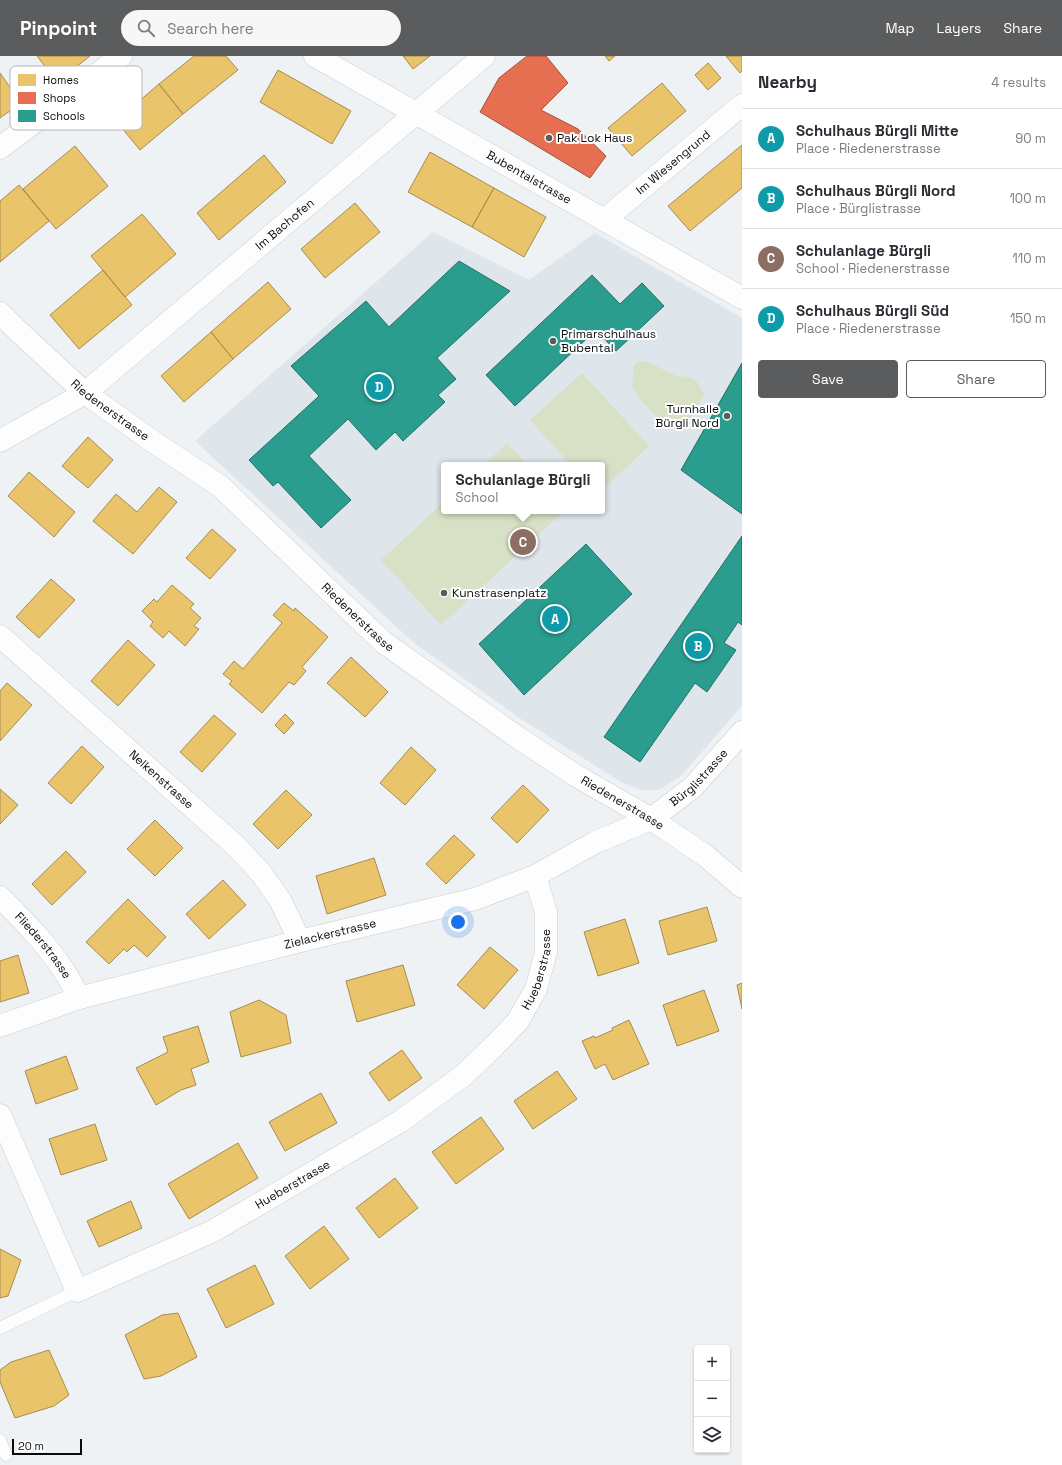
<!DOCTYPE html>
<meta charset="utf-8">
<style>
:root{--surface:#fff;--page:#f7f7f7;--text:#2b2b33;--muted:#7c7c81;--line:#e1e1e2;--accent:#5a5c5d}
body{margin:0;font-family:"Space Grotesk",sans-serif;background:var(--page);color:var(--text)}
.controls{position:absolute;right:12px;bottom:12px;display:grid;overflow:hidden;border-radius:4px;box-shadow:0 1px 3px #0004}
.controls button{width:36px;height:36px;display:grid;place-items:center;padding:0;border:0;border-bottom:1px solid var(--line);background:var(--surface);color:var(--text);font:20px sans-serif}
.scale{position:absolute;left:12px;bottom:10px;width:70px;box-sizing:border-box;padding-left:4px;border:2px solid #0a0b0c;border-top:0;font-size:11px;line-height:14px;white-space:nowrap;color:#0a0b0c;-webkit-text-stroke:3px #fff;paint-order:stroke}
.you{position:absolute;left:458px;top:866px;width:14px;height:14px;margin:-10px;border:3px solid #fff;border-radius:50%;background:#1a73e8;box-shadow:0 0 0 6px #1a73e833}
.badge{display:grid;place-items:center;width:26px;height:26px;border-radius:50%;background:var(--accent);color:#fff;font-size:13px;font-weight:700}
.pin{position:absolute;translate:-50% -50%;border:2px solid #fff;box-shadow:0 1px 4px #0006}
.popup{position:absolute;left:441px;top:406px;width:164px;height:52px;box-sizing:border-box;display:grid;place-content:center;border-radius:4px;background:var(--surface);filter:drop-shadow(0 1px 3px #0005);font-size:13px;white-space:nowrap;color:var(--muted)}
.popup b{font-size:15px;color:var(--text)}
.popup::after{content:'';position:absolute;left:50%;top:100%;margin-left:-8px;border:8px solid transparent;border-top-color:var(--surface)}
.list{margin:0;padding:0;list-style:none}
h2{display:flex;justify-content:space-between;align-items:center;height:52px;margin:0;padding:0 16px;font-size:17px}
h2 small{font-size:13px;font-weight:400;color:var(--muted)}
.list li{display:grid;grid-template-columns:26px 1fr auto;gap:12px;align-items:center;box-sizing:border-box;height:60px;padding:0 16px;border-top:1px solid var(--line)}
.list b{display:block;font-size:15px;white-space:nowrap}
.list p{margin:0;font-size:13px;white-space:nowrap;color:var(--muted)}
.list em{font-size:13px;font-style:normal;color:var(--muted)}
.actions{display:flex;gap:8px;padding:12px 16px}
.actions a{flex:1;padding:9px 0;border:1px solid var(--accent);border-radius:4px;text-align:center;font-size:14px;color:var(--accent)}
.actions .main{background:var(--accent);color:#fff}
.icon{flex:none;width:22px;height:22px;fill:none;stroke:currentColor;stroke-width:2;stroke-linecap:round;stroke-linejoin:round}
.map{position:relative;flex:none;width:742px;height:1409px;overflow:hidden}
header{display:flex;align-items:center;gap:24px;box-sizing:border-box;height:56px;padding:0 20px;background:var(--accent);color:#fff}
header strong{font-size:19px}
nav{display:flex;gap:22px;margin-inline-start:auto;font-size:14px}
.search{width:280px;height:36px;background:var(--page);display:flex;align-items:center;gap:10px;box-sizing:border-box;padding:0 14px;border-radius:22px;color:var(--muted);font-size:15px}
main{display:flex}
aside{flex:1;background:var(--surface)}
.map>svg:first-child{display:block}
</style>
<header>
<strong>Pinpoint</strong>
<div class="search"><svg class="icon" aria-label="search" viewBox="0 0 24 24"><circle cx="10" cy="10" r="6"/><path d="M15 15l6 6"/></svg>Search here</div>
<nav><a>Map</a><a>Layers</a><a>Share</a></nav>
</header>
<main>
<div class="map">
<svg width="742" height="1409" viewBox="0 0 742 1409">
<rect width="100%" height="100%" fill="#eff2f4"/>
<path fill="#dee5eb" fill-rule="evenodd" d="M433,176L529,224L595,177L742,262V650L680,721L658,734H640L621,726L524,665L414,587L195,385ZM444,409H602V455H444Z"/>
<path fill="#d8e0c5" d="M639,305L648,306L676,320L689,321L696,325L704,337L696,356L681,374L658,363L638,340L632,330L634,309Z
M582,317L649,390L602,434V409H571L530,364Z
M507,387L527,409H484Z
M444,446V455H564L441,569L381,504Z"/>
<path fill="#e9c46a" stroke="#a68c4e" d="M37,0H90L57,26Z
M194,0H226L238,14L183,58L159,28Z
M403,0H430L413,13Z
M605,0H615L609,5Z
M726,0H742V15L740,17Z
M708,7L721,22L708,34L695,19Z
M278,14L351,55L332,88L260,46Z
M0,17L21,47L0,62Z
M662,27L686,55L632,100L608,72Z
M159,28L183,58L140,94L116,65Z
M742,89V132L690,175L668,150Z
M75,90L108,130L56,173L23,133Z
M430,96L494,132L472,171L408,136Z
M264,99L286,126L219,184L197,157Z
M19,129L49,165L0,206V145Z
M494,132L546,161L524,201L472,171Z
M355,147L380,176L325,222L301,193Z
M142,158L176,198L125,241L91,200Z
M103,214L132,249L79,293L50,259Z
M268,226L291,253L233,303L211,276Z
M211,276L233,303L184,346L161,320Z
M88,381L113,404L88,432L62,410Z
M29,416L75,456L54,481L8,440Z
M159,431L177,446L133,498L93,465L116,438L137,456Z
M212,473L236,494L210,523L186,502Z
M51,523L75,544L39,582L16,561Z
M172,529L194,548L190,552L201,562L194,570L199,573L185,590L169,575L163,582L150,570L153,566L142,555L154,543L157,546Z
M284,547L294,555L295,552L328,581L302,611L306,615L294,629L289,626L262,657L229,628L232,625L223,618L234,605L243,613L282,567L273,559Z
M128,584L155,609L118,650L91,625Z
M351,601L388,636L365,661L327,627Z
M7,627L32,649L0,685V635Z
M285,658L294,667L284,678L275,669Z
M214,659L236,678L202,716L180,696Z
M82,690L104,711L71,748L48,727Z
M411,691L436,714L405,749L380,727Z
M523,729L549,754L517,787L491,762Z
M0,733L18,749L0,768Z
M286,734L312,759L278,793L253,768Z
M155,764L183,792L155,820L127,793Z
M454,779L475,799L446,828L426,808Z
M66,795L86,816L52,849L32,828Z
M374,802L386,839L327,858L316,820Z
M223,824L246,849L209,883L186,858Z
M128,843L166,881L147,901L134,889L127,896L124,893L109,908L86,886Z
M707,851L717,885L668,899L659,865Z
M625,863L639,907L598,920L584,876Z
M490,891L518,914L484,953L457,929Z
M18,899L29,937L0,946V905Z
M403,909L415,949L357,966L346,925Z
M742,927V953L737,929Z
M704,934L719,975L677,990L663,949Z
M259,944L286,959L291,987L241,1001L230,956Z
M629,964L649,1008L613,1024L605,1008L595,1013L582,985L594,980L595,982L613,974L612,972Z
M198,970L209,1006L191,1013L196,1029L181,1034L156,1049L136,1012L168,996L163,981Z
M402,994L422,1022L389,1045L369,1017Z
M66,1000L78,1033L36,1048L25,1015Z
M557,1015L577,1043L533,1073L514,1045Z
M321,1037L337,1067L285,1095L269,1066Z
M481,1061L504,1093L456,1128L432,1096Z
M95,1068L107,1104L61,1119L49,1083Z
M238,1087L258,1122L189,1163L168,1128Z
M395,1122L418,1152L379,1182L356,1152Z
M131,1145L142,1172L99,1191L87,1165Z
M324,1170L349,1203L310,1233L285,1200Z
M0,1193L21,1204L8,1240L0,1242Z
M255,1209L274,1248L226,1272L207,1233Z
M178,1257L197,1301L161,1320L144,1323L125,1279L162,1259Z
M49,1294L69,1339L54,1350L15,1362L0,1326V1314L11,1306Z"/>
<path fill="#e76f51" stroke="#a5513c" d="M527,0H546L568,27L541,54L578,73L606,100L590,122L480,56L499,22Z"/>
<path fill="#2a9d8f" stroke="#207168" d="M459,205L510,235L437,302L456,323L438,339L445,346L403,385L395,376L376,394L348,363L309,400L351,444L321,472L278,426L273,430L249,404L319,340L291,310L366,245L389,271Z
M592,219L620,248L642,227L664,250L616,295L596,274L515,350L486,319Z
M742,307V458L681,414Z
M742,480V569L738,566L724,587L736,594L707,636L695,627L640,706L604,681Z
M586,488L632,538L524,639L479,588Z"/>
<g fill="none" stroke-linecap="round" stroke-linejoin="round">
<defs>
<path id="lane" d="M0,1272L77,1235
M0,1384L6,1399"/>
<g id="street">
<path id="s1" d="M315,0L742,242"/>
<path d="M0,92L121,0"/>
<path id="s2" d="M604,164L742,49"/>
<path id="s3" d="M0,257L17,274L85,337L155,387L220,430L383,586L517,681L575,719L651,763L706,800L742,831"/>
<path id="s4" d="M0,385L85,337L484,0"/>
<path id="s5" d="M0,580L236,790L261,817L280,844L300,885"/>
<path id="s6" d="M0,841C24,865 48,889 66,918C71,926 75,934 79,942"/>
<path id="s7" d="M0,970L79,942L300,885L475,843L535,820L596,786L651,763L693,731L742,676"/>
<path id="s8" d="M0,1059L77,1235L213,1175L401,1065L464,1019L495,989L518,965L536,933L546,896V856L535,820"/>
</g>
</defs>
<use href="#lane" stroke="#cbcdcf" stroke-width="13"/>
<use href="#street" stroke="#cbcdcf" stroke-width="23"/>
<use href="#lane" stroke="#fdfdfd" stroke-width="12"/>
<use href="#street" stroke="#fdfdfd" stroke-width="22"/>
</g>
<g fill="#5a5c5d" stroke="#fff" stroke-width="1.5">
<circle cx="549" cy="82" r="4"/>
<circle cx="553" cy="285" r="4"/>
<circle cx="727" cy="360" r="4"/>
<circle cx="444" cy="537" r="4"/>
</g>
<g text-anchor="middle" stroke-width="4" stroke-linejoin="round" paint-order="stroke">
<g font-size="12" fill="#0a0b0c" stroke="#fff" text-anchor="start">
<text x="557" y="86">Pak Lok Haus</text>
<text x="561" y="282">Primarschulhaus<tspan x="561" dy="14">Bubental</tspan></text>
<text x="719" y="357" text-anchor="end">Turnhalle<tspan x="719" dy="14">Bürgli Nord</tspan></text>
<text x="452" y="541">Kunstrasenplatz</text>
</g>
<g font-size="12" fill="#0a0b0c" stroke="#fff">
<text dy="4" stroke="none"><textPath href="#s2" startOffset="90">Im Wiesengrund</textPath></text>
<text dy="4" stroke="none"><textPath href="#s1" startOffset="246">Bubentalstrasse</textPath></text>
<text dy="4" stroke="none"><textPath href="#s4" startOffset="359">Im Bachofen</textPath></text>
<text dy="4" stroke="none"><textPath href="#s3" startOffset="147">Riedenerstrasse</textPath></text>
<text dy="4" stroke="none"><textPath href="#s3" startOffset="471">Riedenerstrasse</textPath></text>
<text dy="4" stroke="none"><textPath href="#s7" startOffset="749">Bürglistrasse</textPath></text>
<text dy="4" stroke="none"><textPath href="#s5" startOffset="216">Nelkenstrasse</textPath></text>
<text dy="4" stroke="none"><textPath href="#s3" startOffset="795">Riedenerstrasse</textPath></text>
<text dy="4" stroke="none"><textPath href="#s7" startOffset="343">Zielackerstrasse</textPath></text>
<text dy="4" stroke="none"><textPath href="#s6" startOffset="65">Fliederstrasse</textPath></text>
<text dy="4" stroke="none"><textPath href="#s8" startOffset="769">Hueberstrasse</textPath></text>
<text dy="4" stroke="none"><textPath href="#s8" startOffset="433">Hueberstrasse</textPath></text>
</g>
</g>
<rect x="10" y="10" width="132" height="64" rx="6" fill="#fff" stroke="#b6b6b6" stroke-width="1"/>
<rect x="18" y="18" width="18" height="12" fill="#e9c46a"/>
<rect x="18" y="36" width="18" height="12" fill="#e76f51"/>
<rect x="18" y="54" width="18" height="12" fill="#2a9d8f"/>
<g font-size="11" fill="#0a0b0c">
<text x="43" y="28">Homes</text>
<text x="43" y="46">Shops</text>
<text x="43" y="64">Schools</text>
</g>
</svg>
<div class="controls">
<button>+</button>
<button>−</button>
<button><svg class="icon" aria-label="layers" viewBox="0 0 24 24"><path d="M12 4l9 5-9 5-9-5zM3 14l9 5 9-5"/></svg></button>
</div>
<div class="scale">20 m</div>
<div class="you"></div>
<div class="pin badge" style="left:555px;top:563px;background:#0f9aa8">A</div>
<div class="pin badge" style="left:698px;top:590px;background:#0f9aa8">B</div>
<div class="pin badge" style="left:523px;top:486px;background:#8d6e63">C</div>
<div class="popup"><b>Schulanlage Bürgli</b>School</div>
<div class="pin badge" style="left:379px;top:331px;background:#0f9aa8">D</div>
</div>
<aside>
<h2>Nearby<small>4 results</small></h2>
<ul class="list">
<li><span class="badge" style="background:#0f9aa8">A</span><div><b>Schulhaus Bürgli Mitte</b><p>Place · Riedenerstrasse</p></div><em>90 m</em></li>
<li><span class="badge" style="background:#0f9aa8">B</span><div><b>Schulhaus Bürgli Nord</b><p>Place · Bürglistrasse</p></div><em>100 m</em></li>
<li><span class="badge" style="background:#8d6e63">C</span><div><b>Schulanlage Bürgli</b><p>School · Riedenerstrasse</p></div><em>110 m</em></li>
<li><span class="badge" style="background:#0f9aa8">D</span><div><b>Schulhaus Bürgli Süd</b><p>Place · Riedenerstrasse</p></div><em>150 m</em></li>
</ul>
<div class="actions"><a class="main">Save</a><a>Share</a></div>
</aside>
</main>
